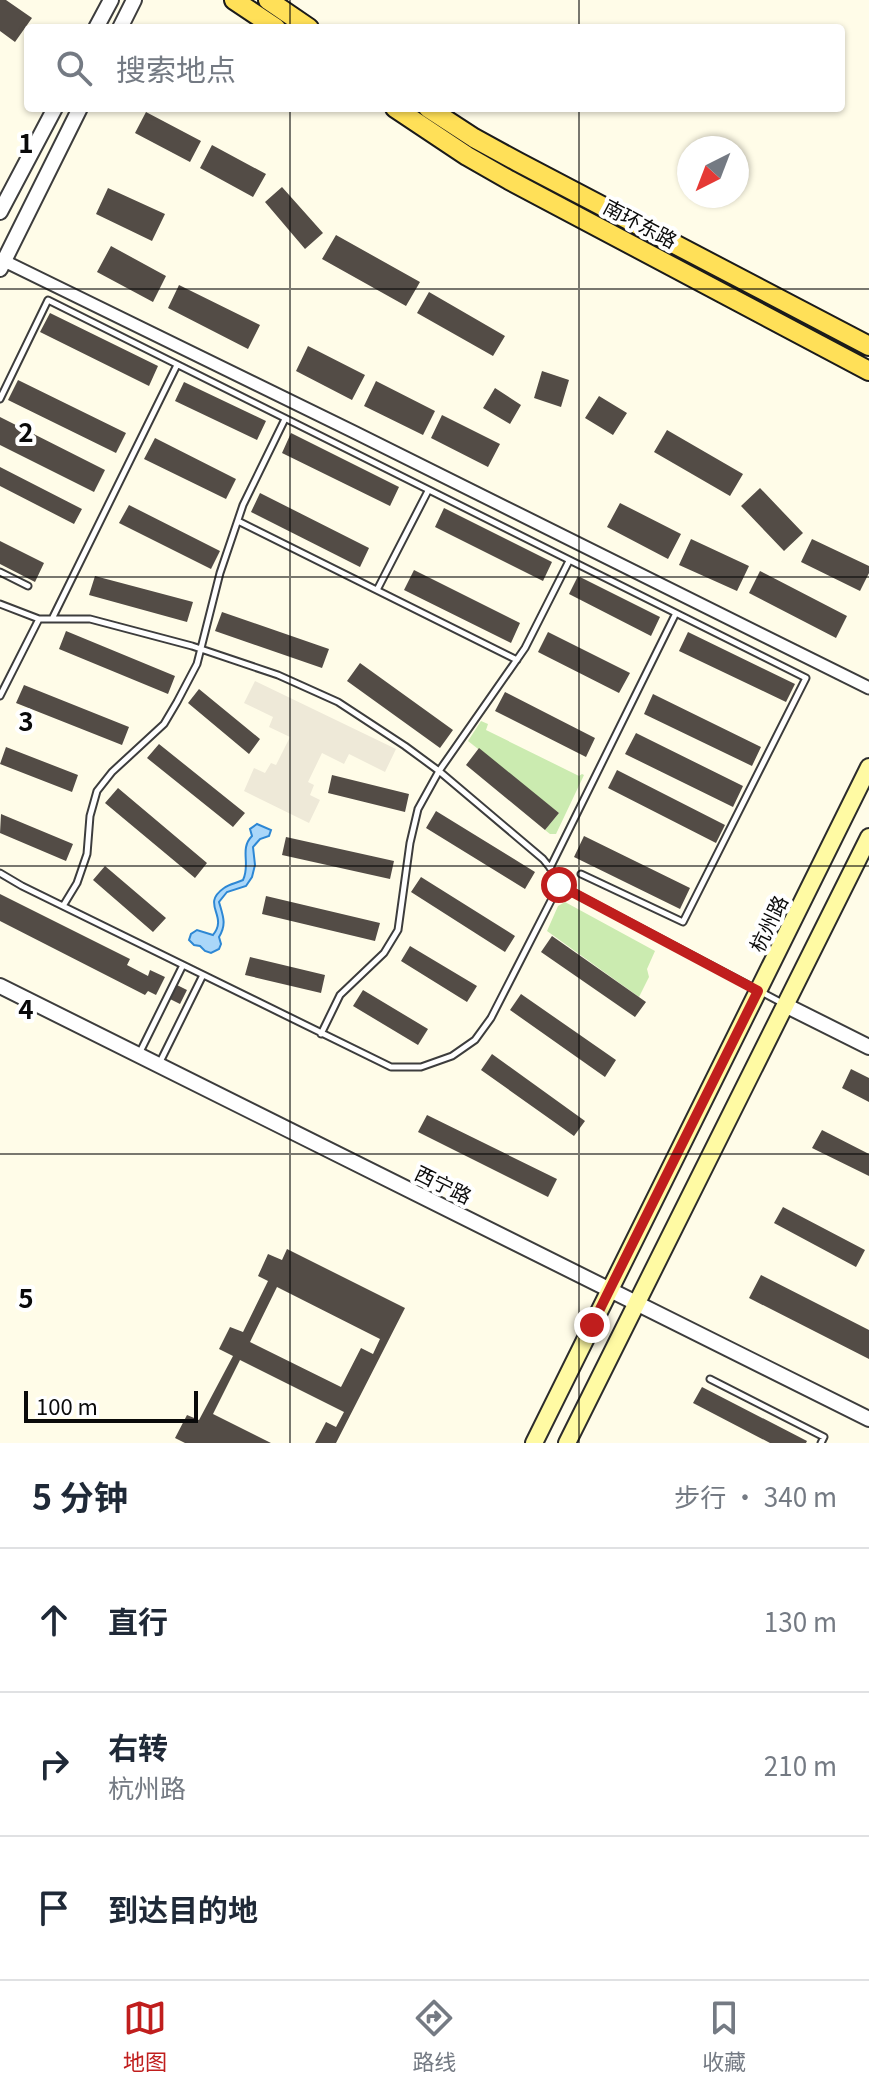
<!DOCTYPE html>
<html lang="zh">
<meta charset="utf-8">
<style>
:root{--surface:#fff;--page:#f2f2f3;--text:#1f2937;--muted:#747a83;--line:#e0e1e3;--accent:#c01e1d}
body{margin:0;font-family:Georgia,"Noto Sans SC",serif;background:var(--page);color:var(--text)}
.compass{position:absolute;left:677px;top:136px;width:72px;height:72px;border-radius:50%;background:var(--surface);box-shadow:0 2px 6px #0004;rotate:222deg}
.scale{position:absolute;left:24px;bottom:20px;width:174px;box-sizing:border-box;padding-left:8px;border:4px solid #0a0a0a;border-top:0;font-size:22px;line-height:28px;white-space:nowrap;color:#0a0a0a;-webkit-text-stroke:6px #fff;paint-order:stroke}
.stop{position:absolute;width:24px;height:24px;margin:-18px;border:6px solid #c01e1d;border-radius:50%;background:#fff}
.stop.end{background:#c01e1d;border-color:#fff;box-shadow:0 2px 8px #0008}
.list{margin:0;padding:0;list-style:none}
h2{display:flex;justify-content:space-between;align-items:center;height:104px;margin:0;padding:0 32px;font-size:34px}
h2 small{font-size:26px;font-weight:400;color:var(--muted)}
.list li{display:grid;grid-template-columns:52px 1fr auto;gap:24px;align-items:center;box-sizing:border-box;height:144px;padding:0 32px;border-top:2px solid var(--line)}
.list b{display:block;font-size:30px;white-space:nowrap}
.list p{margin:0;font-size:26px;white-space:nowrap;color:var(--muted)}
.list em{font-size:26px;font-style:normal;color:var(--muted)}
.icon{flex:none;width:44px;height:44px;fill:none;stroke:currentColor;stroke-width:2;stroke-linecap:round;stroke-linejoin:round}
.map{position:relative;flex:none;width:869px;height:1443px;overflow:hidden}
.search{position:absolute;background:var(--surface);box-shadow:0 2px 6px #0004;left:24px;right:24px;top:24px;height:88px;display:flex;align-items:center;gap:20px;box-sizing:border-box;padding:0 28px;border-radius:8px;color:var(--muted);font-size:30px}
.sheet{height:536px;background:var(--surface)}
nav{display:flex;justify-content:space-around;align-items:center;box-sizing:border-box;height:112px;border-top:2px solid var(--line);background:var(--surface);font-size:22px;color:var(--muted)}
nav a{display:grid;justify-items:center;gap:4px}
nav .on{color:var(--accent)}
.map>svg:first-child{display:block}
</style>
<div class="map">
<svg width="869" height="1443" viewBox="0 0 869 1443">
<rect width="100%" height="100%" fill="#fffce8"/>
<path fill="#cbebb0" d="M481,721L488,724L486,730L579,776L582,774L584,775L556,834H550L545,830L559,813L468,741Z
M565,902L655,951L647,969L649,977L639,997L547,931L558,906Z"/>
<path fill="#eee9d8" d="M255,681L396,749L385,772L349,754L344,764L322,753L308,782L314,785L310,795L320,800L309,823L244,791L254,768L265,773L271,763L276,765L290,737L269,727L273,717L244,703Z"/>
<path fill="#aad7f9" stroke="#2d87d4" stroke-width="2" d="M257,824L271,830L269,836L260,839L253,847L255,865L252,877L246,886L227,892L219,902C223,916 227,924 219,937L221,944L219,949L211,953L205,951L200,946L194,945L189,940L191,934L197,930L213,935C229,915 200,905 224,888C229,884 237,883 243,880C251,864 239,849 252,836L250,829Z"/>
<path fill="#534c46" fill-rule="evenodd" d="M0,0H6L32,18L15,42L0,31Z
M146,112L201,141L190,162L135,133Z
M212,145L266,174L253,197L200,168Z
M282,187L323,233L305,249L265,202Z
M108,188L165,214L152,241L96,214Z
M336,235L420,282L406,306L322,259Z
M111,246L166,276L153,302L97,272Z
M179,285L260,325L248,349L168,308Z
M429,292L505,336L493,356L417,313Z
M50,313L158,366L149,386L40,332Z
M308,346L365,375L352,400L296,371Z
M542,371L569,380L561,407L534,398Z
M18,380L126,433L116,453L8,400Z
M376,381L435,411L423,435L364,406Z
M184,382L266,421L257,440L175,401Z
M495,388L521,405L510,424L483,408Z
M599,396L627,413L613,435L585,418Z
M442,415L500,444L488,467L431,438Z
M0,417L105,470L94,492L0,445Z
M667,430L743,474L730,496L654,452Z
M291,433L399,487L390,506L282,453Z
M155,438L236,479L226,499L144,459Z
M0,467L82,509L74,524L0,486Z
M760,488L803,533L784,551L741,506Z
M260,493L369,548L360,567L251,512Z
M620,503L681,534L668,559L607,527Z
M129,505L220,551L211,569L119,523Z
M444,508L552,562L543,581L435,527Z
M691,539L749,566L737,591L679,565Z
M812,539L869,566V573L860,591L801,562Z
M0,541L44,563L35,582L0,564Z
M414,570L520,623L511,643L404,590Z
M760,571L847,616L836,638L749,593Z
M95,576L193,602L187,622L89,595Z
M578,576L660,617L651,636L569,594Z
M222,612L329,649L322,668L215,631Z
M66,631L175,676L168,694L59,649Z
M548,632L630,673L619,693L538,652Z
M688,632L795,684L786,702L679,651Z
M360,663L453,730L440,748L347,681Z
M24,685L129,727L122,745L16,703Z
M199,689L260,739L249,754L188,703Z
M505,692L595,738L586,757L495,711Z
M653,694L761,747L752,766L644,714Z
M636,733L743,786L733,807L625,754Z
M159,744L245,813L233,827L147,758Z
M6,747L78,775L72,792L0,764Z
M479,748L559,813L545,830L466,765Z
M617,770L725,825L716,843L608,788Z
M332,775L409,794L405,812L328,793Z
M118,788L207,863L195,878L105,803Z
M436,811L535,872L525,889L426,828Z
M1,814L73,844L66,861L0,833Z
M584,836L690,888L680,909L574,857Z
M286,837L394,861L390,879L282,855Z
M105,866L166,918L153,932L93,880Z
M421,877L515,936L505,952L411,892Z
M0,894L130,959L127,965L148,976L150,970L165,977L156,995L148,991L145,995L0,921Z
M266,896L380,923L375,941L262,914Z
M552,936L646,1002L635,1017L541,952Z
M410,946L477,986L467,1002L401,961Z
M250,957L325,975L321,993L245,975Z
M177,985L187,990L180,1004L170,999Z
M363,990L428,1029L418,1045L353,1006Z
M521,994L616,1060L605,1077L510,1010Z
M492,1054L585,1121L574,1136L481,1070Z
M851,1069L869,1078V1102L842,1088Z
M427,1115L557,1179L548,1197L418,1132Z
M822,1130L869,1154V1176L812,1148Z
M783,1207L865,1250L856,1267L774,1223Z
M287,1249L405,1308L336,1443H315L326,1422L336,1427L344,1412L240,1360L213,1414L271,1443H185L175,1438L187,1415L199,1420L233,1356L219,1349L230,1327L243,1332L268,1281L258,1276L268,1254L282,1260ZM277,1287L380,1339L373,1354L361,1348L341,1387L250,1342Z
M761,1275L869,1330V1359L749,1298Z
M702,1387L807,1441L806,1443H770L693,1403Z"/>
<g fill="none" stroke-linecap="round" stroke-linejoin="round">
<defs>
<path id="service" d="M0,399L48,300L806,678L683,922L581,874
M238,521L517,660
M0,572L28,586
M377,590L428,491
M0,604L39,619H90L192,646L278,675L338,702L405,746L439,771L543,859L564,885
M52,619L177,365
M0,696L39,619
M550,868L675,615
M0,873L22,886L391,1067H421L452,1056L475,1040L491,1018L559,885L784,1004
M63,906L77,883L87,854L90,816L97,791L112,772L164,724L177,702L197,664L220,573L243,505L285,419
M321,1034L340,995L384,953L398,930L410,843L418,809L439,771L525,648L569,561
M139,1054L183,965
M159,1064L203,975
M710,1379L824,1437L821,1443"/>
<path id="minor" d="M0,259L354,432L869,688"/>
<path id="tertiary" d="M96,28L111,0
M120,28L134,0
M0,212L55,108
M0,269L80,108
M0,986L869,1419
M785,1005L869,1047"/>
<path id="secondary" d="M534,1443L869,767
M567,1443L869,837"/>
<path id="primary" d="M234,0L276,28
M268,0L309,28
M395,108L467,156L509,180L869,371
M428,108L474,138L518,162L869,346"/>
</defs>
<use href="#service" stroke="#3d3d3d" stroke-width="9"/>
<use href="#minor" stroke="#3d3d3d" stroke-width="15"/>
<use href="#tertiary" stroke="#3d3d3d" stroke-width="18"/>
<use href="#secondary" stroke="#2c2c2c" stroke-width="20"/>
<use href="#primary" stroke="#1b1b1b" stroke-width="22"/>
<use href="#service" stroke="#fff" stroke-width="5"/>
<use href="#minor" stroke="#fff" stroke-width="11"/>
<use href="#tertiary" stroke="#fff" stroke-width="14"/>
<use href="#secondary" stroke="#fffaa3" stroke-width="16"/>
<use href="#primary" stroke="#ffe058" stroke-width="18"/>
</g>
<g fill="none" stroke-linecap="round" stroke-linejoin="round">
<path stroke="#c01e1d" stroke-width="10" d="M559,885L758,991L592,1325"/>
</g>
<path fill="none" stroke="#0a0a0a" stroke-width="2" stroke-opacity="0.55" d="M290,0V28M579,0V28M290,108V1443M579,108V1443M0,289H869M0,577H869M0,866H869M0,1154H869"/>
<g text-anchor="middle" stroke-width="8" stroke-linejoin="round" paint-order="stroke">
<g font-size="20" fill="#0a0a0a" stroke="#fff">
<text transform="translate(640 224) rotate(28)" y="7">南环东路</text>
<text transform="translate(769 924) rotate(-64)" y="7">杭州路</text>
<text transform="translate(443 1185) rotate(26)" y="7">西宁路</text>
</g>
</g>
<g font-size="26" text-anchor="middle" font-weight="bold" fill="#0a0a0a" stroke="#fff" stroke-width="8" stroke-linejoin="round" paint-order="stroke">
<text x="26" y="153">1</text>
<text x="26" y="442">2</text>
<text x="26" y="731">3</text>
<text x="26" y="1019">4</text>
<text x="26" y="1308">5</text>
</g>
</svg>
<svg class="compass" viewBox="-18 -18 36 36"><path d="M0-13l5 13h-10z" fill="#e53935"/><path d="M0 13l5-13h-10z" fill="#747a83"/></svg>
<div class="scale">100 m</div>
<div class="stop" style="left:559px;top:885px"></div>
<div class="stop end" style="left:592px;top:1325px"></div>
<div class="search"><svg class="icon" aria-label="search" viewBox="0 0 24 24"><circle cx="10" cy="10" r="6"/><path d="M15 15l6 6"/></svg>搜索地点</div>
</div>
<section class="sheet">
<h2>5 分钟<small>步行 · 340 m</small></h2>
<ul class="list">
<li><svg class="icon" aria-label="ahead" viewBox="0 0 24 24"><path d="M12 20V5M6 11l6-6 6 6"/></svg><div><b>直行</b></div><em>130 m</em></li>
<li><svg class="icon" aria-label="right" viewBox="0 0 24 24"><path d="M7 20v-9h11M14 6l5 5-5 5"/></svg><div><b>右转</b><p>杭州路</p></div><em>210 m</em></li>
<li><svg class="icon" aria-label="arrive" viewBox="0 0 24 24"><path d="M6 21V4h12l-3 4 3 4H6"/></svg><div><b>到达目的地</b></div></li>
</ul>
</section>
<nav>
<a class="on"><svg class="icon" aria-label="map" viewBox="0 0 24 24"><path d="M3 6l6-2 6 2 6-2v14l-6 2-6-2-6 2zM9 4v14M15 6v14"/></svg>地图</a>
<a><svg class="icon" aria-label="directions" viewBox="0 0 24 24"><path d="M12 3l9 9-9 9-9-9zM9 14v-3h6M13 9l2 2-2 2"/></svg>路线</a>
<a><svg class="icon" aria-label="saved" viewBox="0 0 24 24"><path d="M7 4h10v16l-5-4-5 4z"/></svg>收藏</a>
</nav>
